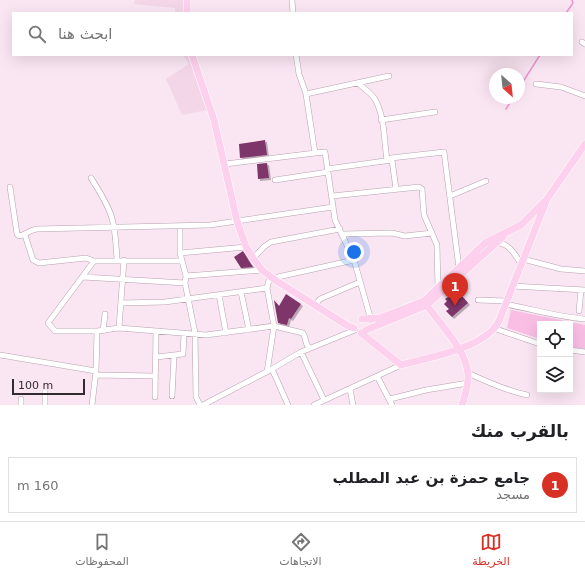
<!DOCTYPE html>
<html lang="ar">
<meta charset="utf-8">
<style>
:root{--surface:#fff;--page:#f2f2f2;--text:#202124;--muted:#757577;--line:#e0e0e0;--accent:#d93025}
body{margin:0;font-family:"DejaVu Sans",Cairo,sans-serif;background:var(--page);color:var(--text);direction:rtl}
.controls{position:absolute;right:12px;bottom:12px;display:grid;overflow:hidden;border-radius:0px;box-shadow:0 4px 16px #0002}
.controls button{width:36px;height:36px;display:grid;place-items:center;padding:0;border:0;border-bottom:1px solid var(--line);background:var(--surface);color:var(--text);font:20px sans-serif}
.compass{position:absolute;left:489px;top:68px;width:36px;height:36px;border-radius:50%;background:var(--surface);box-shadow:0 4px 16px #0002;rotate:153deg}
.scale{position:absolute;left:12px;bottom:10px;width:73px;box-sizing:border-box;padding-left:4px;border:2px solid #322b2f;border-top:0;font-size:11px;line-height:14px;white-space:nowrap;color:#322b2f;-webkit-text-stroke:3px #fae5f2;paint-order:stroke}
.you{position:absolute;left:354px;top:252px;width:14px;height:14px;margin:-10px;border:3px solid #fff;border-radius:50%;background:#1a73e8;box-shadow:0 0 0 6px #1a73e833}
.badge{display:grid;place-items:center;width:26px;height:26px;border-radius:50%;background:var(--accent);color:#fff;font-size:13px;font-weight:700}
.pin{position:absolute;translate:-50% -33px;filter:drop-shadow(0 1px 2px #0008)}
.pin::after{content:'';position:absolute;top:21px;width:14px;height:12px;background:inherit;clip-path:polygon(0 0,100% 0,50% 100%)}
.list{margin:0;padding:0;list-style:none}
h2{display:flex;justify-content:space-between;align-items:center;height:52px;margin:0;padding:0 16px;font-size:17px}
h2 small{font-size:13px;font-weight:400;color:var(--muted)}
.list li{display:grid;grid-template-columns:26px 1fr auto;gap:12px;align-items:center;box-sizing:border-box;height:56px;margin:0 8px 8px;padding:0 8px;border:1px solid var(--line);border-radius:0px}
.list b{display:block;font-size:15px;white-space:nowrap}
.list p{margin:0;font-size:13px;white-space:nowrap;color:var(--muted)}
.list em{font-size:13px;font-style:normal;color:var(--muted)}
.icon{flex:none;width:22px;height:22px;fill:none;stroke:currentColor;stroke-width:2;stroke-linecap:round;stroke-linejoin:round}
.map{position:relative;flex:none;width:585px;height:405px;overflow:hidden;direction:ltr}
.search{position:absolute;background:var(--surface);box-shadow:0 4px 16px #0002;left:12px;right:12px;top:12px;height:44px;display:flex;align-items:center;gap:10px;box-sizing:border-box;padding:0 14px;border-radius:0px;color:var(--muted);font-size:15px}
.sheet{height:116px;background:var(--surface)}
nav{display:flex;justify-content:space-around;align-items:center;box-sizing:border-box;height:56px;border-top:1px solid var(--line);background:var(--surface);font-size:11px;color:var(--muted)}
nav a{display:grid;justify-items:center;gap:2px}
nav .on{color:var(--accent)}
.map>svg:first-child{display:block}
</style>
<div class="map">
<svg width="585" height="405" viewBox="0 0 585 405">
<defs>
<filter id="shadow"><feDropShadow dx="2" dy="2" stdDeviation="0" flood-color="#0004"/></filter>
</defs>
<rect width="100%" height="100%" fill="#fae5f2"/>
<path fill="#f3d7e8" d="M135,0H185V13H175V8L134,4Z
M183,55H189L207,110L182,115L166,79L189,64Z"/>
<path fill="#fabee5" d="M511,310L585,325V349L570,347V324H540V339L507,328Z"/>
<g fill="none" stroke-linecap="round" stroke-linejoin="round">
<path stroke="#ea96cf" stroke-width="1.5" d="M566,13L573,3L572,0
M519,88L540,55
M506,109L513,98"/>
</g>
<path fill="#7e3469" filter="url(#shadow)" d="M265,140L267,155L240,158L239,144Z
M267,163L269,178L258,179L257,164Z
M243,251L249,261L253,267L241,268L234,257Z
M286,294L301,304L291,319L289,318L287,325L278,323L274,300L279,306Z
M456,294L460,298L462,296L468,303L452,317L446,311L449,309L444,304L447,301L445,299L451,295L453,297Z"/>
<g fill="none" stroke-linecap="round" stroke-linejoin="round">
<defs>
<path id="minor" d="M292,0L293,13
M582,42L585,44
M358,83C363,88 373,94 376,101C385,119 384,141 387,160
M536,84L561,87L585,96
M306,94L389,76
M381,120L435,112
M315,153L325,152L335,220L354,260L371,320
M392,160L396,189
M225,164L315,153L306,94L299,74L296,55
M327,169L392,160L391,158L444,152L459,268
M91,178C113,212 115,220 117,260
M275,180L328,172
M10,187L17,234L19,236C26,235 29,230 37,229L210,225L333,207
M332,196L419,187L422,189L424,215L437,245L438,289
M450,196L486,181
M180,226V253L186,276L185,283L195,333L196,397L200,405
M342,234L392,233L405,236L432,233
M25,235L33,260L39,263L86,258L94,261
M496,243C508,242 515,254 521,264
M180,253L246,247
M253,258L265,246L271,242L340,229
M523,259L561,269L585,271
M182,261H94L48,323L55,331H97L119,328L206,335L274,326L303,333C306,338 305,343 309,349
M186,276L262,270
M83,277L185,283
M275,280L278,277L354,260
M512,286L585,290
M241,292L249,330
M219,295L226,333
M478,300L507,301
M121,303L165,302L267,288
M505,304C532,309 558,317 585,319
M315,305L320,299L360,282
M579,311L581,290
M119,328L124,260
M496,329L540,344
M103,331L105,314
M570,350L585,352
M301,352L324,400
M0,355L96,371
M156,357L183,354L184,333
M272,369L288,405
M267,372L274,326L267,288L270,276
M468,373C485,381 508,391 527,395
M96,375L155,376
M377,376L392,405
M350,389L353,405
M172,396L174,356
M155,397L156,331
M21,399V405
M390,399L426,390L468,383
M45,405V387
M92,405L96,371L97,331
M203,405L272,369L301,352L355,330
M314,405L401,365"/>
<path id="major" d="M187,0V13
M192,55L214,120L237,221L246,247L253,258L262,270L275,280L348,326L354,328
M425,303C439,323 466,349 468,374C469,385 465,395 462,405
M362,319L380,318L424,301L485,243L521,225L544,202
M366,330L427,305L503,237
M361,333L401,365C428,358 486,348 499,321L547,199L585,144"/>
</defs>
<use href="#minor" stroke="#b6a2ae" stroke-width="6"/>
<use href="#major" stroke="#fff" stroke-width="8"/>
<use href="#minor" stroke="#fff" stroke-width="5"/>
<use href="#major" stroke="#fdd1ee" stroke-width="7"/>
</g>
</svg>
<div class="controls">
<button><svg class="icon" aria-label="locate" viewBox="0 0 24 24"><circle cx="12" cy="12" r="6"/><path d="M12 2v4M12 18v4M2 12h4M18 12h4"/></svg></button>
<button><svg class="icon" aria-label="layers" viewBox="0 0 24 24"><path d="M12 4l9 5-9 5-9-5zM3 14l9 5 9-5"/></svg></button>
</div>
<svg class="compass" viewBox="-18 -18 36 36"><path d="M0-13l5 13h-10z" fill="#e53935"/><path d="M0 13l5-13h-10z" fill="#757577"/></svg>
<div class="scale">100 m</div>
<div class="you"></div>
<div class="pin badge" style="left:455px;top:306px">1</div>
<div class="search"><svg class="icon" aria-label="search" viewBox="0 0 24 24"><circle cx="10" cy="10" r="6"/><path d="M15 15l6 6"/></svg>ابحث هنا</div>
</div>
<section class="sheet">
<h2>بالقرب منك<small></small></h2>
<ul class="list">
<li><span class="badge">1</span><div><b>جامع حمزة بن عبد المطلب</b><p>مسجد</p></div><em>160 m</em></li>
</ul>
</section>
<nav>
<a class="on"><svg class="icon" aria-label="map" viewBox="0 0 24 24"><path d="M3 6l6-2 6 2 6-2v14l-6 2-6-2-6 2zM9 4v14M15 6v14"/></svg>الخريطة</a>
<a><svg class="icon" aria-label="directions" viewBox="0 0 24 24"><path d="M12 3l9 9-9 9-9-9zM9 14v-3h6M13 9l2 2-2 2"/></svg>الاتجاهات</a>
<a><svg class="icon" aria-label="saved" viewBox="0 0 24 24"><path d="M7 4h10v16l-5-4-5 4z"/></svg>المحفوظات</a>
</nav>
